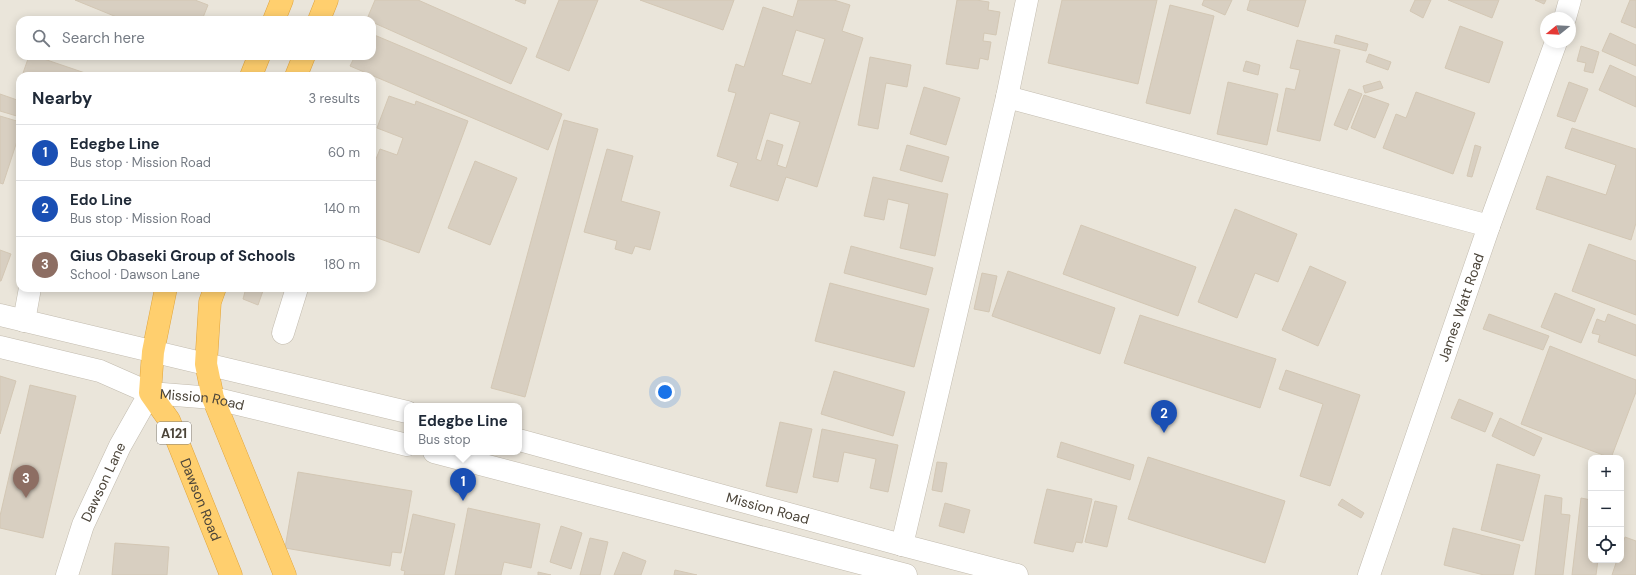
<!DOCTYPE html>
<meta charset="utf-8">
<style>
:root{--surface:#fff;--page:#f6f6f7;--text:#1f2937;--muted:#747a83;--line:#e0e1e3;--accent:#fc3f1d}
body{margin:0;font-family:"DM Sans",sans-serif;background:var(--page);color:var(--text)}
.controls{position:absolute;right:12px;bottom:12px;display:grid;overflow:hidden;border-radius:8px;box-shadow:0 2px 10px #0003}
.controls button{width:36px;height:36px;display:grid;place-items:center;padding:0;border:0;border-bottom:1px solid var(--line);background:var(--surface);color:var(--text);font:20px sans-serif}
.compass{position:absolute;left:1540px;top:12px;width:36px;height:36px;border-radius:50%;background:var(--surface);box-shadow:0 2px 10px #0003;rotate:252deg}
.you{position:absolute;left:665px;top:392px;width:14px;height:14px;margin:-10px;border:3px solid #fff;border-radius:50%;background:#1a73e8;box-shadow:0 0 0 6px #1a73e833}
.badge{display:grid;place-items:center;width:26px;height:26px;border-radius:50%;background:var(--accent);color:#fff;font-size:13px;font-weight:700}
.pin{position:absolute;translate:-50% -33px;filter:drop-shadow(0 1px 2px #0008)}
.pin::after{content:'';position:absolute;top:21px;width:14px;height:12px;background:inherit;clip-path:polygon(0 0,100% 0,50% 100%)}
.popup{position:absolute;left:404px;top:403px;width:118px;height:52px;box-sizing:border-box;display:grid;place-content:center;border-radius:8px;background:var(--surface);filter:drop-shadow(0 1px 3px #0005);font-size:13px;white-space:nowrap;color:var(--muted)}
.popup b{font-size:15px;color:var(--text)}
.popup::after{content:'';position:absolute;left:50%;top:100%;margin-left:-8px;border:8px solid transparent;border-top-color:var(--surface)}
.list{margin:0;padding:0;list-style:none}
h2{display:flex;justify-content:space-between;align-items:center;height:52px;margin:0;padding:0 16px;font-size:17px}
h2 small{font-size:13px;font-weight:400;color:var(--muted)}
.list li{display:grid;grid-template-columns:26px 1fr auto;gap:12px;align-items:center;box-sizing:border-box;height:56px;padding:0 16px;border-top:1px solid var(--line)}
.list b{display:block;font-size:15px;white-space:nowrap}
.list p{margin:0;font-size:13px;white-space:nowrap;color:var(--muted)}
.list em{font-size:13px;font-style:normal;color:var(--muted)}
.icon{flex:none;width:22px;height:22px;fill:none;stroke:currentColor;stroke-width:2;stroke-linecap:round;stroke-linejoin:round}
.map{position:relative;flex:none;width:1636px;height:575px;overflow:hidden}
.search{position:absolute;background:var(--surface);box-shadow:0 2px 10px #0003;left:16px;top:16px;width:360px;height:44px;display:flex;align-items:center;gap:10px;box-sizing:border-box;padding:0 14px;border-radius:12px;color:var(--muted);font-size:15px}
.panel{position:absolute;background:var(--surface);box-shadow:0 2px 10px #0003;left:16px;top:72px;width:360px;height:220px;border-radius:12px}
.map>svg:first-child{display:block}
</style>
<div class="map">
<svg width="1636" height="575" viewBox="0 0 1636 575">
<rect width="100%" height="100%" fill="#f6f3ec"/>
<path fill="#eae5da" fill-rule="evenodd" d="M0,0H1636V575H0ZM1546,18H1570V42H1546ZM20,20H372V56H20ZM20,76H372V288H20ZM407,406H519V452H407ZM1591,458H1621V560H1591Z"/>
<path fill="#d8cfc1" stroke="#d3c7b4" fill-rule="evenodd" d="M75,0H195L208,5L202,20H124Z
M375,0H418L527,48L511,84L372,22V20L367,19Z
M515,0H526L525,4Z
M559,0H598L569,71L536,57Z
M640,0H734L723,30Z
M798,0H834L850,5L842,31L863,38L817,187L786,177L778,201L730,186L738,163L717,156L736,93L728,91L736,64L744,67L763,7L793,17ZM796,30L825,39L811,84L782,75ZM770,113L800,122L786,168L777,165L783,145L767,140L761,161L756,159Z
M957,0H976L989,2L988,10L1000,12L996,35L984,33L983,41L991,42L988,60L980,58L978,69L946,64Z
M1062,0H1157L1138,84L1048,63Z
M1204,0H1232L1225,15L1202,5Z
M1250,0H1306L1298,27L1247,10Z
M1415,0H1431L1423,18L1410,11Z
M1448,0H1499L1492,18Z
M1535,0H1546L1544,4Z
M1630,0H1636V28L1621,22Z
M1170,5L1214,16L1190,114L1146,103Z
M1460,26L1503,42L1489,83L1445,68Z
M1610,33L1636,45V66L1602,51Z
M372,34L562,114L548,150L350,66L355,56H372Z
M1336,35L1368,44L1366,51L1334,43Z
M1297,40L1340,50L1320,141L1277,131L1286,88L1295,90L1300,70L1290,68Z
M1581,46L1599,52L1593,73L1584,71L1586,63L1577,61Z
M1369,54L1391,62L1388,70L1366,62Z
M29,56H35L94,76H22Z
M870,57L911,65L907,87L886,83L878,129L858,125Z
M1246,61L1260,65L1258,75L1243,71Z
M1610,65L1636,77V107L1599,90Z
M1380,81L1383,88L1365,93L1363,86Z
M20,82V92L17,91Z
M1228,82L1278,94L1267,145L1217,134Z
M1569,82L1588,89L1575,122L1557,116Z
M924,87L960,98L946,145L910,134Z
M1349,89L1362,94L1347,130L1334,125Z
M1416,92L1475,113L1453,174L1383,148L1396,114L1406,118Z
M0,94L20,101V117L0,111Z
M1364,95L1389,104L1375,138L1351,128Z
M389,96L415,105L416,101L468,121L419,253L372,236V169L380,149L397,155L403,138L377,128Z
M0,116L20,122V132L3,184L0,183Z
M564,120L598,129L525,397L491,388Z
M1572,128L1636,149V223L1631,240L1536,209L1547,176L1606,195L1616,165L1565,148Z
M907,145L949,157L942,182L900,170Z
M1475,145L1481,147L1472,177L1467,176Z
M607,149L633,156L621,201L660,212L650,250L635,246L632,254L615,249L617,241L584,232Z
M475,161L517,178L490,245L448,228Z
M873,177L948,194L935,256L900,248L909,204L888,199L884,220L864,216Z
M1235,209L1297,234L1278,282L1255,273L1237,318L1198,302Z
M1081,225L1196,267L1178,316L1063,274Z
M1589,244L1636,261V315L1572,291Z
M851,246L933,268L926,295L844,273Z
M0,250L11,254L1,281H0Z
M1310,266L1346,282L1318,346L1282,330Z
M1008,271L1115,308L1100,354L992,316Z
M982,273L997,276L989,312L974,309Z
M830,283L929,309L914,367L815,341Z
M246,288H264L258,305L243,299Z
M1555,293L1595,309L1581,343L1541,327Z
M1489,314L1549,336L1543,350L1483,329Z
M1608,314L1636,325V356L1598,342L1600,335L1592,333L1597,319L1605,322Z
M1140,315L1276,359L1260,408L1124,363Z
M1550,346L1636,380V392L1611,458L1521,424Z
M1286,370L1360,395L1330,486L1300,476L1323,404L1279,389Z
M834,371L905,392L893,436L821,414Z
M0,376L16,381L0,434Z
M30,385L76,396L43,538L0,528V516Z
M1459,399L1493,413L1485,432L1451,418Z
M1500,418L1542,438L1534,456L1492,436Z
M780,422L812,429L797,493L766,486Z
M822,429L898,445L888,492L870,488L876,459L844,452L838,482L813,477Z
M1061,442L1134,465L1130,480L1057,457Z
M1148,457L1285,501L1265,563L1128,519Z
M937,462L947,463L942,492L932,490Z
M1497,464L1540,475L1523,541L1481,530Z
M298,472L412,491L401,553L392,552L390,566L285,548Z
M1047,489L1092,499L1082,543L1076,542L1073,552L1034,543Z
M1545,495L1562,498L1561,514L1570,515L1563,575H1535Z
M1581,498L1591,500V560H1598L1596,575H1572Z
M1342,499L1364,513L1361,518L1338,505Z
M1095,501L1117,506L1107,547L1085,542Z
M945,503L970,510L964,533L939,526Z
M468,508L540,524L531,568L504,562L501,575H455Z
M413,514L455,524L444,575H404L405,571L401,570Z
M561,526L582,533L571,569L550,562Z
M1453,528L1520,545L1513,575H1484L1444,565Z
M1625,537L1636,541V575H1612L1617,560H1621V549Z
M590,538L608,542L600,575H580Z
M115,543L169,547L167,575H112Z
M623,552L646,561L641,575H614Z
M675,570L697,575H674Z
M538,572L551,575H538Z"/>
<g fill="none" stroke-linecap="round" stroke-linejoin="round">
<defs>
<g id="minor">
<path d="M1565,18L1570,0"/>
<path d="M1007,97L1489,226"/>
<path d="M0,315L407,412"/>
<path d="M24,321L30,288"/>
<path d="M283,333L297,288"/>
<path id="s1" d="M0,347L100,371L150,393L213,398L407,445"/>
<path id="s2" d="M519,440L902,545L1017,575"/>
<path d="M434,452L906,575"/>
<path d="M902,545L1007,97L1027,0"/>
<path id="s3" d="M67,575L83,525L120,446L150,393"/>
<path id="s4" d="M1369,575L1489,226L1556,42"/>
</g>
<g id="highway">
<path d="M274,20L282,0"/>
<path d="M319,20L327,0"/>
<path d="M251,76L259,56"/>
<path d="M296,76L304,56"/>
<path id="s5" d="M166,288L153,352L150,393L169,420L231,575"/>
<path d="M215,288L210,302L206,364L213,398L285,575"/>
</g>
</defs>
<use href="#minor" stroke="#c2bbae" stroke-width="23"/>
<use href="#highway" stroke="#e0a43c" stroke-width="23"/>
<use href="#minor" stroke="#fff" stroke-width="22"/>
<use href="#highway" stroke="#ffcf6e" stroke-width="22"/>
</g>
<g text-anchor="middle" stroke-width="3" stroke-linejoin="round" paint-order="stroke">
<rect fill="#fff" stroke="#817c74" stroke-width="1" x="157" y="422" width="34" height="22" rx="3"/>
<g font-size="13" font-weight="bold" fill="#4b4439">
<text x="174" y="438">A121</text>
</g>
<g font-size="14" fill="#4b4439" stroke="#fff">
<text dy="5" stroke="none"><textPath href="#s4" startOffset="283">James Watt Road</textPath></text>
<text dy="5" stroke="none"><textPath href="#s1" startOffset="210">Mission Road</textPath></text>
<text dy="5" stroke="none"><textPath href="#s3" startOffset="100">Dawson Lane</textPath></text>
<text dy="5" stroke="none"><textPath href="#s5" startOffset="225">Dawson Road</textPath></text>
<text dy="5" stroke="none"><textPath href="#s2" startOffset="258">Mission Road</textPath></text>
</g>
</g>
</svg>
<div class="controls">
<button>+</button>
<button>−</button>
<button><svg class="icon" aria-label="locate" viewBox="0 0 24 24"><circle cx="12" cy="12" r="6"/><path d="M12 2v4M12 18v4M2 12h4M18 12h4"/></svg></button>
</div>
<svg class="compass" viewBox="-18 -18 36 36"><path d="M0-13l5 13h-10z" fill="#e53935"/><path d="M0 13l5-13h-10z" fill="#747a83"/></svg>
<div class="you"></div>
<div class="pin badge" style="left:463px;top:501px;background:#1a4fb4">1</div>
<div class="popup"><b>Edegbe Line</b>Bus stop</div>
<div class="pin badge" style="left:1164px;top:433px;background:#1a4fb4">2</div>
<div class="pin badge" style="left:26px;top:498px;background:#8d6e63">3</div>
<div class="search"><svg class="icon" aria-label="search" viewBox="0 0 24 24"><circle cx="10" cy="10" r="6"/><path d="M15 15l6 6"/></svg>Search here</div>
<section class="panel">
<h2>Nearby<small>3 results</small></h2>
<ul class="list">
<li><span class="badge" style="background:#1a4fb4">1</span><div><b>Edegbe Line</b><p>Bus stop · Mission Road</p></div><em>60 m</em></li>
<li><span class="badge" style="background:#1a4fb4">2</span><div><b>Edo Line</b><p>Bus stop · Mission Road</p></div><em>140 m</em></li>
<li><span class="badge" style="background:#8d6e63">3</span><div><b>Gius Obaseki Group of Schools</b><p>School · Dawson Lane</p></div><em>180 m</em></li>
</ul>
</section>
</div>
